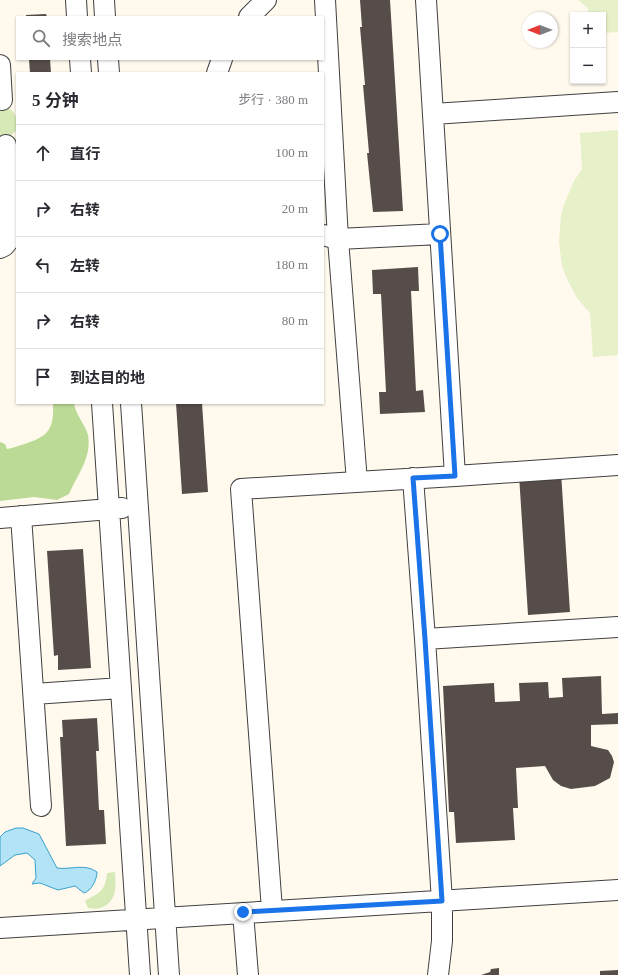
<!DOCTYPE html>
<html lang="zh">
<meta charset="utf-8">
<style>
:root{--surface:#fff;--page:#f7f7f7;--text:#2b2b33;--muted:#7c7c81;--line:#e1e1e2}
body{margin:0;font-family:"Times New Roman","Noto Sans SC",serif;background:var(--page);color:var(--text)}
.controls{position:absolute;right:12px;top:12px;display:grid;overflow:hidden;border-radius:0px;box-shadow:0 1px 3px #0004}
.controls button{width:36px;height:36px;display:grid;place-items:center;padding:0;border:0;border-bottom:1px solid var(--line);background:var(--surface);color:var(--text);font:20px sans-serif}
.compass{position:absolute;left:522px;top:12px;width:36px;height:36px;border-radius:50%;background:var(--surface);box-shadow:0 1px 3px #0004;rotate:270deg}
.stop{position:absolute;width:12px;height:12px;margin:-9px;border:3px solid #1a73e8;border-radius:50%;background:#fff}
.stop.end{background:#1a73e8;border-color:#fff;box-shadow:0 1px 4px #0008}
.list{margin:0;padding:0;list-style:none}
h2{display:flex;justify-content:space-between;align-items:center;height:52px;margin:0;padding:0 16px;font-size:17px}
h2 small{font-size:13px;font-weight:400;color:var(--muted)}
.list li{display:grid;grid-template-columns:26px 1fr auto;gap:12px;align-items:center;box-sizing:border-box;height:56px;padding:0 16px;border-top:1px solid var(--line)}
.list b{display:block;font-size:15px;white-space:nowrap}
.list em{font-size:13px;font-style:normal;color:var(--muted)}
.icon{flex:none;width:22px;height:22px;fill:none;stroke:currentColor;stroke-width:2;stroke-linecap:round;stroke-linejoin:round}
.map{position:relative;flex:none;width:618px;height:975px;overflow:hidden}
.search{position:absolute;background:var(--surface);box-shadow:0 1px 3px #0004;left:16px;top:16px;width:308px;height:44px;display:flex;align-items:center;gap:10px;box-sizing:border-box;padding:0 14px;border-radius:0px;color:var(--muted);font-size:15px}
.panel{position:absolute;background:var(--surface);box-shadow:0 1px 3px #0004;left:16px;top:72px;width:308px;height:332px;border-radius:0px}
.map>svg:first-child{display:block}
</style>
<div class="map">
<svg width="618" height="975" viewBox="0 0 618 975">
<rect width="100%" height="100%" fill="#fffaed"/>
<path fill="#d6e9b7" d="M0,107C16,108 17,116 17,130L9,137L0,138Z
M115,872C116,886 117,903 100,908C96,909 92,909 88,908L85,901C99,892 105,893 107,873Z"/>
<path fill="#bbda96" d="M53,403H74C75,414 85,424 88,435C92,458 77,475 69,494L57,500L34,497L0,501V442L5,444L7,449L12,448C41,438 55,438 53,403Z"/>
<path fill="#e6f0c9" d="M578,0H618V32L603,33V15H589L588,8Z
M618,130V355L593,357L590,313L577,298L566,277L562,266L559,242L561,215L565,202L574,181L582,169L580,133Z"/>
<path fill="#b2e3f6" stroke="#39a0cd" d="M16,828H23L39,834L57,868C70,870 85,863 97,872C97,880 91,891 84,893L75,886L58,890L40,883L32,884L36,878L35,860L27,853L15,855L0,866V837L5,832Z"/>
<path fill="#564d4a" d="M360,0H390L403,211L373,212L367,153H369L363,85H365L360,27H362Z
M46,14L47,17H26V15Z
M29,59H50L51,73H30Z
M418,267L419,291H411L416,391L423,390L425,412L380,414L379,392H386L381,294H373L372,270Z
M176,403H202L208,492L182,494Z
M561,472L570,612L528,615L519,475Z
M83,549L91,668L58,670V655L54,656L47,551Z
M601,676L602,714L618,713V724L591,725V746L608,750L612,756L614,762L610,778L595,786L571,789L561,786L553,780L545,766L516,768L518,808H513L515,840L456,843L454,812H449L443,686L494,683L495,702L520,701L519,683L548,682L549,698L563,697L562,678Z
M97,718L99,751H96L99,810H104L106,844L66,846L60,737H63L62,720Z
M499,968V975H481L490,972L491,969Z
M618,970V975H600V971Z"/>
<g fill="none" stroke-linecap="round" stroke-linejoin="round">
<defs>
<path id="minor" d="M76,0L77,17
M104,0L105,17
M325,0L338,239L357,482
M426,0L455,476L618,465
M249,17L266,0
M80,59L81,73
M108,59L109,73
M0,65L2,100
M217,73L222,59
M433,114L618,102
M323,235L338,239L440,234
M0,248L4,246L9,240L6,145
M102,403L140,975
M131,403L169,975
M413,478L425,639L442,901V941L438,975
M21,516L41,806
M0,518L122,508
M425,639L618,627
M34,694L121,688
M272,910L241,489L455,476
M243,913L248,975
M0,928L618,890"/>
</defs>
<use href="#minor" stroke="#404040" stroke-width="22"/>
<use href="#minor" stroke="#fff" stroke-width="20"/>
</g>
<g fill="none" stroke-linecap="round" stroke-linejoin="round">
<path stroke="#1a73e8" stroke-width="5" d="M243,912L442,901L425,639L413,478L455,476L440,234"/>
</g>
</svg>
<div class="controls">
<button>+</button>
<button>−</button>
</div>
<svg class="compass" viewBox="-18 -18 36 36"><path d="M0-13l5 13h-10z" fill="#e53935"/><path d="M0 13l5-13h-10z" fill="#7c7c81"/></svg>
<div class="stop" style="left:440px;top:234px"></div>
<div class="stop end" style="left:243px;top:912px"></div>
<div class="search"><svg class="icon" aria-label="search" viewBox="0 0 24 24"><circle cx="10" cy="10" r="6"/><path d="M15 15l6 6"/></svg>搜索地点</div>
<section class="panel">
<h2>5 分钟<small>步行 · 380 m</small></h2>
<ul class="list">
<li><svg class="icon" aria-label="ahead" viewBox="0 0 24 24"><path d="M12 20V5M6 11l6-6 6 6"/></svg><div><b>直行</b></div><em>100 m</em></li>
<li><svg class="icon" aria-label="right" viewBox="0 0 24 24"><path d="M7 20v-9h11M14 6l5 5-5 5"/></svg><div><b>右转</b></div><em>20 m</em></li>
<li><svg class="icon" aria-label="left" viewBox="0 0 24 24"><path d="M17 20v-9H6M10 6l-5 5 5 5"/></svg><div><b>左转</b></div><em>180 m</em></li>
<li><svg class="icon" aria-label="right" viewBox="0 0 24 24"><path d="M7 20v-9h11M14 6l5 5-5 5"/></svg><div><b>右转</b></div><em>80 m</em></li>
<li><svg class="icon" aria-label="arrive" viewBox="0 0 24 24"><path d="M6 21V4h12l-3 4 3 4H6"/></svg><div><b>到达目的地</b></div></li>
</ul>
</section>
</div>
